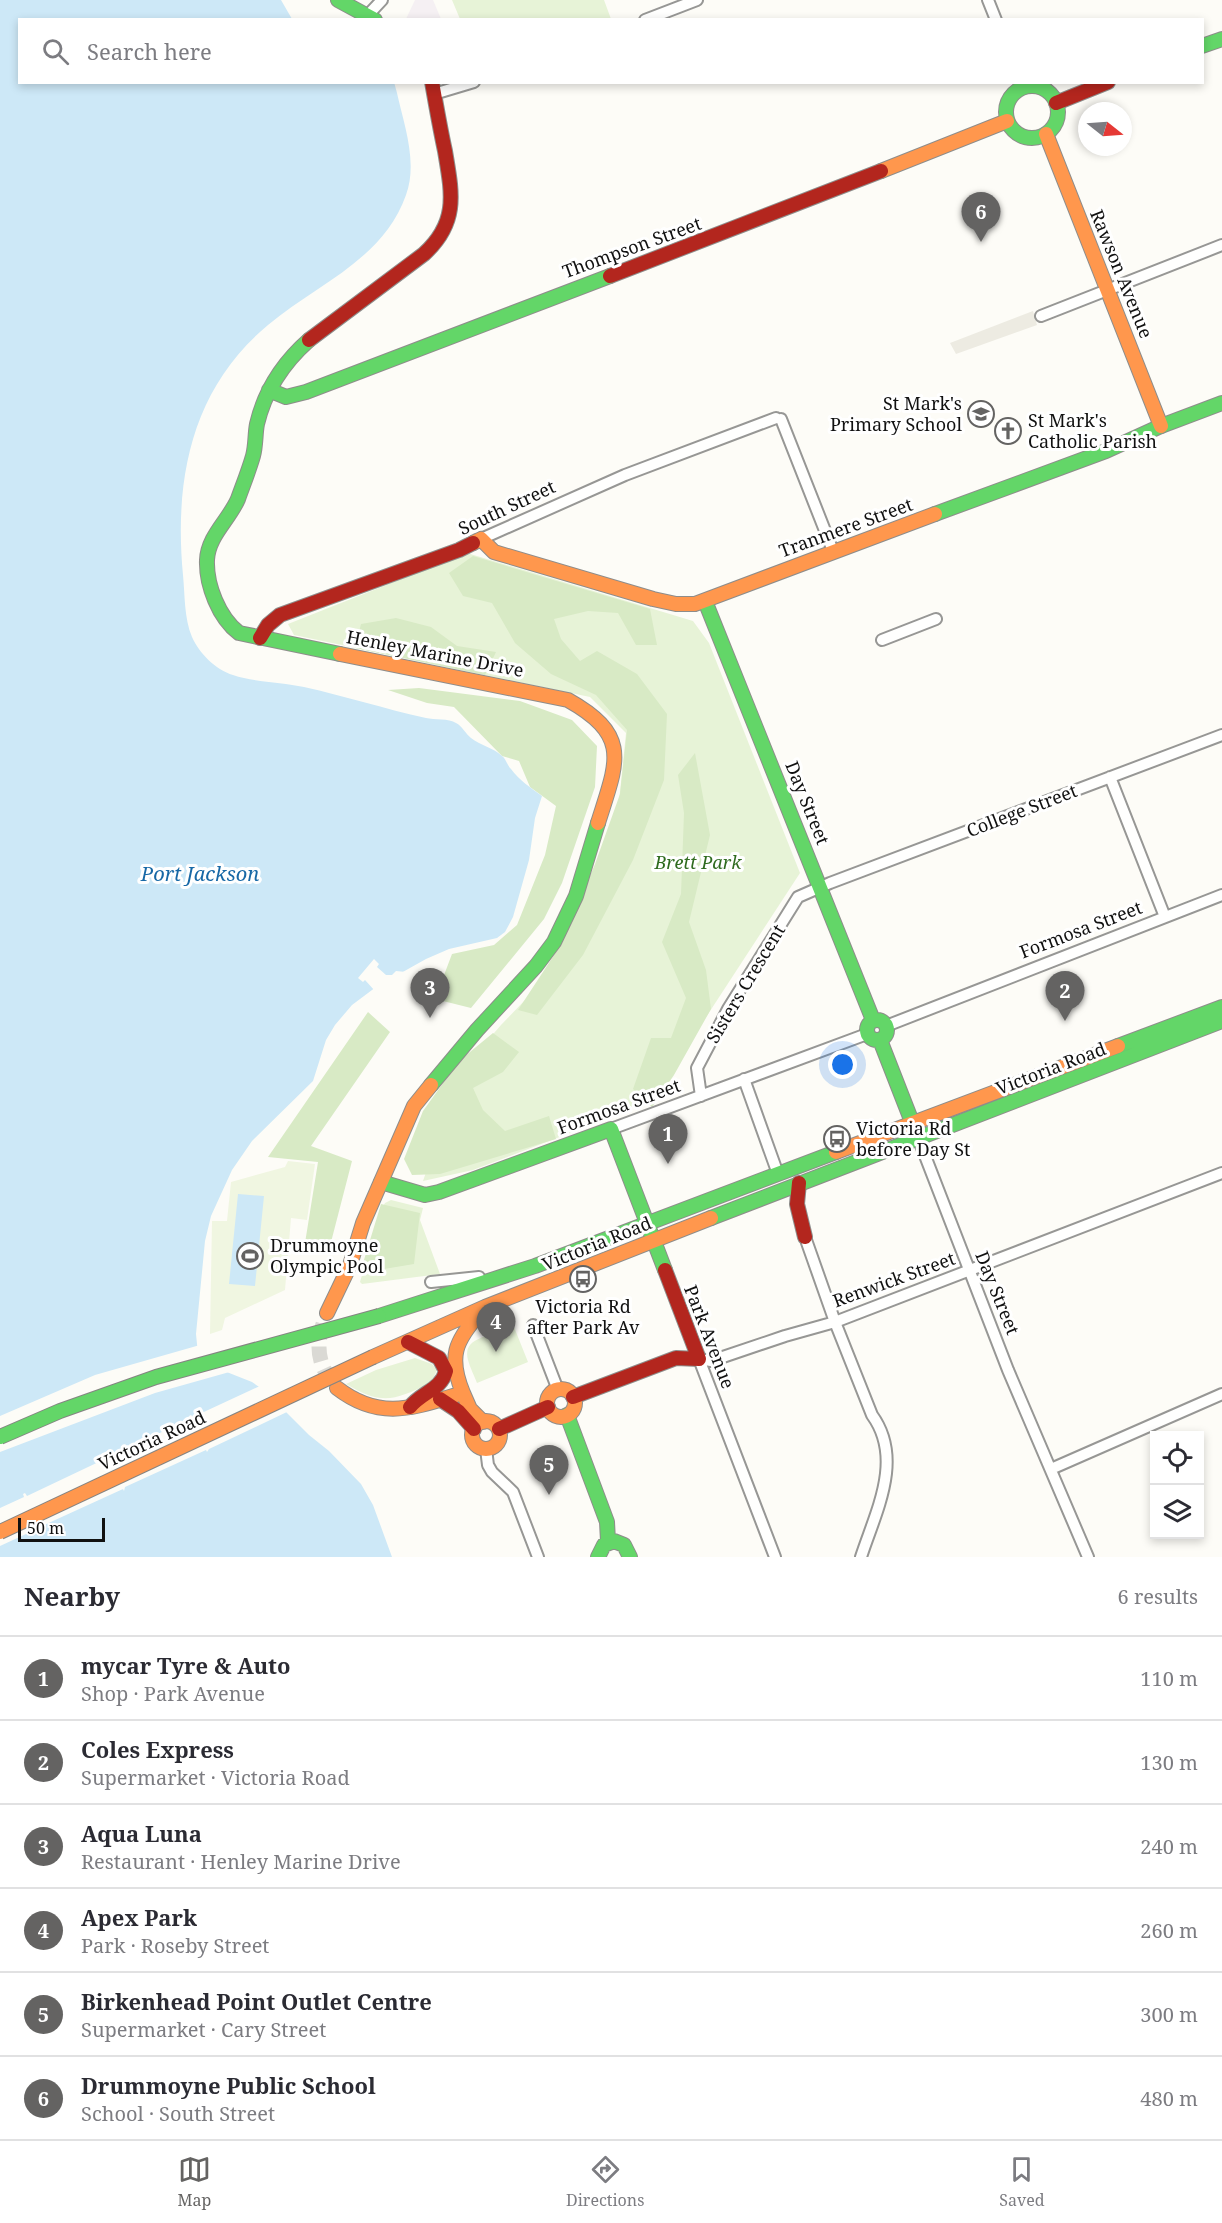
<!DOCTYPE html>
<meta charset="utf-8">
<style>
:root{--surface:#fff;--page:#f2f2f3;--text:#2b2b33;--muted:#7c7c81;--line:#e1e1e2;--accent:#646362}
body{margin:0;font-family:"Noto Serif",serif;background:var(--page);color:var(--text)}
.controls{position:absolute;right:18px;bottom:18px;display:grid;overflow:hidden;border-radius:0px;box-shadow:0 3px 9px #0003}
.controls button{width:54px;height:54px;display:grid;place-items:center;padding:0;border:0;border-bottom:2px solid var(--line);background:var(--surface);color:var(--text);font:30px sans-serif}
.compass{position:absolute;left:1078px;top:102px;width:54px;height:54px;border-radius:50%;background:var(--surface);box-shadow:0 3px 9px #0003;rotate:107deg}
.scale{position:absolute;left:18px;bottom:15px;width:87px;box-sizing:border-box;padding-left:6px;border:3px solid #111;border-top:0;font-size:16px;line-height:21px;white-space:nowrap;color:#111;-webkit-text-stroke:4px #fff;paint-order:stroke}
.you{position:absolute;left:843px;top:1065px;width:21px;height:21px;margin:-15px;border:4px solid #fff;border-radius:50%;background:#1a73e8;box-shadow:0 0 0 9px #1a73e833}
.badge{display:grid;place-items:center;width:39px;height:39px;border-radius:50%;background:var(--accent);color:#fff;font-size:20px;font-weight:700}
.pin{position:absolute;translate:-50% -50px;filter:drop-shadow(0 2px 3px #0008)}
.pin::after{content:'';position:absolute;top:32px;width:21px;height:18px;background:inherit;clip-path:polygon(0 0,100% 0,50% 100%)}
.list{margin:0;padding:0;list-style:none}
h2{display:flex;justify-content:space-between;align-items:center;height:78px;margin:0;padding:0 24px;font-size:26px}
h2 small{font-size:20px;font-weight:400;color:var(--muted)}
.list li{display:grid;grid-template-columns:39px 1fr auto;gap:18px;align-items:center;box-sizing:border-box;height:84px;padding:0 24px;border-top:2px solid var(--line)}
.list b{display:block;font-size:22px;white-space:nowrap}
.list p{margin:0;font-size:20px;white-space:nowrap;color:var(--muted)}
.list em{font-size:20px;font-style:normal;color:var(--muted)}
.icon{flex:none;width:33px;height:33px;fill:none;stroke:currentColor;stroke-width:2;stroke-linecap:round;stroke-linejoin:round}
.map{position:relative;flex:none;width:1222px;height:1557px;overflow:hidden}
.search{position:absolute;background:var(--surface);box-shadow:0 3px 9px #0003;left:18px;right:18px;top:18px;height:66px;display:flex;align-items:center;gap:15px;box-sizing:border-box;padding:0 21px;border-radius:0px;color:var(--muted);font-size:22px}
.sheet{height:582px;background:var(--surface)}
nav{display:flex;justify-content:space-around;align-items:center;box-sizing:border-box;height:84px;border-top:2px solid var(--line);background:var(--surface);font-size:16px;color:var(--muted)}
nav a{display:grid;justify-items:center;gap:3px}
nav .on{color:var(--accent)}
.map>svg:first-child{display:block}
</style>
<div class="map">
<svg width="1222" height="1557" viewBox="0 0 1222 1557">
<rect width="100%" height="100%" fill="#fdfcf7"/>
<path fill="#f5f0f3" d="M415,0H433L441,19H406Z"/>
<path fill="#e7f3d7" d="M452,0H604L611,19H460Z
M467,553L693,621L709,643L800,873L654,1097L570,1133L473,1170L423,1181L440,1131L436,1100L501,1025L553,971L617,821L626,733L590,697L294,635L288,624Z
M391,1200L423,1208L420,1220L440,1274L362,1284L360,1282L381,1210L385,1203Z
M512,1322L528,1362L477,1383C474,1375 470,1368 468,1360C462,1338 488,1337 500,1331C504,1329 508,1325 512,1322Z
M415,1358L432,1364L437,1370L431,1383C394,1400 383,1406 346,1384L376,1370Z"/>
<path fill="#d8eac5" d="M473,556L650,609L657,645H636L618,613L588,611L554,619L561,639L580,661L597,651L637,674L667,714L664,780L633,860L583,955L537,1015L518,1010L562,943L595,864L620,794L627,730L596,695L551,674L515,643L492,603L463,596L449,573Z
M396,618L431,627L457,646L496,652L485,675L355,648L361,624Z
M419,688L520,701L572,720L597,746L595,787L562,883L544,919L471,1008L443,1001L438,991L452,954L494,945L517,925L545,855L556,806L530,787L519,761L502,756L454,707L427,703L388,690Z
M695,753L710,835L689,922L706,970L711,1009L674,1075L652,1107L633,1089L651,1038H671L686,998L662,942L681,894L684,813L678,775Z
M368,1012L390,1032L311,1146L352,1161L330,1246L305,1243L318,1162L268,1157Z
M493,1033L519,1052L503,1072L473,1088L483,1110L505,1131L549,1116L556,1139L440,1174L412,1175L404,1159L423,1111L459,1061Z
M381,1204L420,1213L414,1264L360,1273Z"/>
<path fill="#f0f6e1" d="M288,1161L315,1164L307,1220L291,1218L285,1290L225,1318L222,1330L210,1334L212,1221H227L231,1182L285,1167Z"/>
<path fill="#edebe2" d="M1033,311L1037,325L956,354L950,343Z"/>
<path fill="#cde8f7" d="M0,0H281L292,19L20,20V82H394L397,93C404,125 418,162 406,195C383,260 317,284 268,325C191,389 174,480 183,575C185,595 184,618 192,637C199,653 216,670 233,675C253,682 282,682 304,687C345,696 385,709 426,718C434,720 449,718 456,723C462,726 466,734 471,738C480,745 494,748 502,756C506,759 507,765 511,769C519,780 531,788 542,796L535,818L529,860L513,917L505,932L497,938L449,949L426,959L376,987L352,1005L335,1025L326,1040L313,1081L252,1141L232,1170L211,1216L205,1241L196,1334L198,1354L209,1365L252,1382L265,1391L309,1435L329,1451L361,1484L373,1505L392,1557H0Z
M238,1194L264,1196L255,1286L229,1284Z"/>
<path fill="#fdfcf7" d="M374,959L379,964L377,967L386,975H392L396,971L406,972L375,991L365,980L363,982L358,978Z
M200,1345L202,1356L210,1362L233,1371L155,1393L0,1452V1416L95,1375Z
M262,1385L289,1411L209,1449L207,1452L206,1450L125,1487L124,1491L123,1489L42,1526L43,1529L41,1530L39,1528L0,1546V1508L24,1497L23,1494L25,1493L27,1496L107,1458V1455L109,1454L110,1456L190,1419L189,1416L191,1415L193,1417Z"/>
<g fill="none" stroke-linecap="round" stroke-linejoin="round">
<path stroke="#dad9d4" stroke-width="15" stroke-dasharray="15 8" stroke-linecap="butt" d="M323,1324C315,1348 319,1366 334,1385"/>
<defs>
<path id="street" d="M988,0L996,20
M367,16L382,0
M645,20L697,0
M1021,82L1023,87
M434,94L474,82
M1041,316L1222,245
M781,419L833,551
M481,539L625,475L776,418
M882,640L936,619
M1110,777L1165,917
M886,1026L1222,895
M744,1079L778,1174
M701,1096L697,1068L728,1009L798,897L830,883L1222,735
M611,1129L867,1034
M917,1135L1008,1370L1088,1557
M805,1237L835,1322L872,1415C904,1459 876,1511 861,1557
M431,1282L479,1277
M533,1325L558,1390
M699,1359L711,1361L785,1336L835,1322L1222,1173
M699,1359L775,1557
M486,1449L488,1465L492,1472L513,1492L538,1557
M1051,1469L1222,1394"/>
<path id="fast" d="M338,0L375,20
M1202,46L1222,39
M1006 112a26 26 0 1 1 52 0a26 26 0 1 1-52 0Z
M309,340C283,363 265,390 257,424C255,434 256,445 253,456C249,470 243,485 238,499C229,520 208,536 207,560C206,585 219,618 239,633L340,654
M269,390L286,397L306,392L610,276
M935,514L1106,451L1161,426L1222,403
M705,601L873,1020
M867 1030a10 10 0 1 1 20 0a10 10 0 1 1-20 0Z
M880,1040L912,1122
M1118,1046L1222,1007
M431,1085L477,1030L536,966L554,942L576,896L598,823
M381,1182L425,1195L439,1192L611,1129L665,1270
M711,1218L1222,1021
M379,1316L535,1266L836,1152
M567,1415L607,1522L608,1541
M598,1557L604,1545L614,1541L624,1545L630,1557"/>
<path id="slow" d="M1046,134L1161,426
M881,171L1007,121
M473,543L481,539L494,552L653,599L676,604H695L935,514
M340,654L568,700C632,736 617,762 598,823
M836,1152L1118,1046
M327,1313L350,1265L363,1223L414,1106L431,1085
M373,1357L485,1307L711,1218
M337,1388C381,1422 415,1407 463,1393L470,1409L483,1422
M547 1403a14 14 0 1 1 28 0a14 14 0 1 1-28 0Z
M463,1393C448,1357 455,1341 480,1313
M472 1435a14 14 0 1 1 28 0a14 14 0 1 1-28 0Z"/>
<path id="jam" d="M1056,103L1108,82
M610,276L881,171
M309,340L424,254C459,222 452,193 445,151C440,128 436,105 432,82
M260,638L268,625L280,615L459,550L473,543
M799,1183L797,1204L805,1237
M408,1342L439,1358L446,1371C441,1390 422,1392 410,1407
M573,1397L676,1358L699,1359L665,1270
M440,1399L458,1411L474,1429
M499,1429L548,1407"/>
</defs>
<use href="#street" stroke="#979795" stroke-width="14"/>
<use href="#fast" stroke="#8e8d8b" stroke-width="16"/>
<use href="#slow" stroke="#8e8d8b" stroke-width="16"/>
<use href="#jam" stroke="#8e8d8b" stroke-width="16"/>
<use href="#street" stroke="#fffffe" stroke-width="10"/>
<use href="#fast" stroke="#63d668" stroke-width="14"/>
<use href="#slow" stroke="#ff974d" stroke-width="14"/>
<use href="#jam" stroke="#b3261e" stroke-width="14"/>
<defs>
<path id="fast-bridge" d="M0,1437L60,1411L156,1377L379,1316"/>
<path id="slow-bridge" d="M0,1532L373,1357"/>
</defs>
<use href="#fast-bridge" stroke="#858482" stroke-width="16" stroke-linecap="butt"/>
<use href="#slow-bridge" stroke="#858482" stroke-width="16" stroke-linecap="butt"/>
<use href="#fast-bridge" stroke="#63d668" stroke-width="14"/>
<use href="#slow-bridge" stroke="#ff974d" stroke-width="14"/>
</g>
<defs>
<symbol id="school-ring" viewBox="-11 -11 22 22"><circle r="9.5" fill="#fff" stroke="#646362" stroke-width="1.5"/><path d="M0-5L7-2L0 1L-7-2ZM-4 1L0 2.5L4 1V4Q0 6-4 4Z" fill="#646362"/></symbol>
<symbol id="church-ring" viewBox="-11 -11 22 22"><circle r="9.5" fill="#fff" stroke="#646362" stroke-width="1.5"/><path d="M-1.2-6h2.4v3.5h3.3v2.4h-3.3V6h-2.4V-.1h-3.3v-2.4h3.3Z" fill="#646362"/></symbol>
<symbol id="bus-ring" viewBox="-11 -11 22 22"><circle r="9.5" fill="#fff" stroke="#646362" stroke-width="1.5"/><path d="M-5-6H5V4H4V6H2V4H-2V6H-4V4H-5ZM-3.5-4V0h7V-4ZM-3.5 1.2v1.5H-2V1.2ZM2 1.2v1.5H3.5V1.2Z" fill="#646362"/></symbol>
<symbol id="stadium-ring" viewBox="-11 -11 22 22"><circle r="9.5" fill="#fff" stroke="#646362" stroke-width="1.5"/><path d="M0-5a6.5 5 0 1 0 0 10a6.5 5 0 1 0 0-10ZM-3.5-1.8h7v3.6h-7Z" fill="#646362"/></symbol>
</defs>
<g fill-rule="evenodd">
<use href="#school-ring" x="966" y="399" width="30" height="30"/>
<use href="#church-ring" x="993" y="416" width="30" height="30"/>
<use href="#bus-ring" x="822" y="1124" width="30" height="30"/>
<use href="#stadium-ring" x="235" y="1241" width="30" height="30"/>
<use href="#bus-ring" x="568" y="1264" width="30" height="30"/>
</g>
<g text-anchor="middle" stroke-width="6" stroke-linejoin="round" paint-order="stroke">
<g font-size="18" fill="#111" stroke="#fff">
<text transform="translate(632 248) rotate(-20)" y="6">Thompson Street</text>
<text transform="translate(1121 274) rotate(68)" y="6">Rawson Avenue</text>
<text transform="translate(507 508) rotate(-25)" y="6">South Street</text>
<text transform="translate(846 528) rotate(-20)" y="6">Tranmere Street</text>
<text transform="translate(435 654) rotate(11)" y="6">Henley Marine Drive</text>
<text transform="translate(807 803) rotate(68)" y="6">Day Street</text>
<text transform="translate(1022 811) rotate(-21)" y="6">College Street</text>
<text transform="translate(1081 930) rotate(-21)" y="6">Formosa Street</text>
<text transform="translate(746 984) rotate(-59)" y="6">Sisters Crescent</text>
<text transform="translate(1051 1069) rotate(-21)" y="6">Victoria Road</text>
<text transform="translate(619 1107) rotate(-20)" y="6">Formosa Street</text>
<text transform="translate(597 1244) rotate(-22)" y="6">Victoria Road</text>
<text transform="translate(894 1280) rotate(-20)" y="6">Renwick Street</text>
<text transform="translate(997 1293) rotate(68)" y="6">Day Street</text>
<text transform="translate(709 1337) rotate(69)" y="6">Park Avenue</text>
<text transform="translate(152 1441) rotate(-25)" y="6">Victoria Road</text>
</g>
<g font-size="18" fill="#111" stroke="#fff" text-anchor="start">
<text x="962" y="410" text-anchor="end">St Mark's<tspan x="962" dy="21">Primary School</tspan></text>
<text x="1028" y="427">St Mark's<tspan x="1028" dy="21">Catholic Parish</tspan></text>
<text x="856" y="1135">Victoria Rd<tspan x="856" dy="21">before Day St</tspan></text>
<text x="270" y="1252">Drummoyne<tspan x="270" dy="21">Olympic Pool</tspan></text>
<text x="583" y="1313" text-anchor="middle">Victoria Rd<tspan x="583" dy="21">after Park Av</tspan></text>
</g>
<g font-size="18" font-style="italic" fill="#2f6b1f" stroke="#fff">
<text x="698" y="869">Brett Park</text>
</g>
<g font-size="20" font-style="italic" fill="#1768a6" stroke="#fff">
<text x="200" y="881">Port Jackson</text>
</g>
</g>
</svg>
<div class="controls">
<button><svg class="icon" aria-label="locate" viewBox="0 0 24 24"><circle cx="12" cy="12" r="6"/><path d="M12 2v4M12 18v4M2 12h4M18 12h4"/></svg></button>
<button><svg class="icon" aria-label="layers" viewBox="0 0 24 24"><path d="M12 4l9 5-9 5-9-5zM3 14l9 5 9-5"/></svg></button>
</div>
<svg class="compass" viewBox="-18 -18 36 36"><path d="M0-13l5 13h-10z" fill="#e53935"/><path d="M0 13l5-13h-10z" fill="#7c7c81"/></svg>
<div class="scale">50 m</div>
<div class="you"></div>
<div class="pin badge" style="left:668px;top:1164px">1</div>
<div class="pin badge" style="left:1065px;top:1021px">2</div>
<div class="pin badge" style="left:430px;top:1018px">3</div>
<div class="pin badge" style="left:496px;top:1352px">4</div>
<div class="pin badge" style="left:549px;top:1495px">5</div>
<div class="pin badge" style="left:981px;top:242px">6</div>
<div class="search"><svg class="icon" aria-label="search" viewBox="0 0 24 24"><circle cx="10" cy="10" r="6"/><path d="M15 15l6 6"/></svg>Search here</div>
</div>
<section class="sheet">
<h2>Nearby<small>6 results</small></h2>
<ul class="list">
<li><span class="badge">1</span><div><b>mycar Tyre &amp; Auto</b><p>Shop · Park Avenue</p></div><em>110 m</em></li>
<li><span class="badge">2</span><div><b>Coles Express</b><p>Supermarket · Victoria Road</p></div><em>130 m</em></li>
<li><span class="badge">3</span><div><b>Aqua Luna</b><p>Restaurant · Henley Marine Drive</p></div><em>240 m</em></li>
<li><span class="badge">4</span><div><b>Apex Park</b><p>Park · Roseby Street</p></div><em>260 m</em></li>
<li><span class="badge">5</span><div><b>Birkenhead Point Outlet Centre</b><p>Supermarket · Cary Street</p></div><em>300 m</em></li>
<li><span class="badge">6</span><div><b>Drummoyne Public School</b><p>School · South Street</p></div><em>480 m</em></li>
</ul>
</section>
<nav>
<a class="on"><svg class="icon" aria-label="map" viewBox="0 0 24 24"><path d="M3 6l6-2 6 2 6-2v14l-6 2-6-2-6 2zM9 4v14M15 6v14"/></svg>Map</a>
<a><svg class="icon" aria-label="directions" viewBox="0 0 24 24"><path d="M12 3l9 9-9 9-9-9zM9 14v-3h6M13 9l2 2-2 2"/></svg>Directions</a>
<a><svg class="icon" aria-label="saved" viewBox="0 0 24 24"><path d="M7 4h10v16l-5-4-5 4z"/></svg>Saved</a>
</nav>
